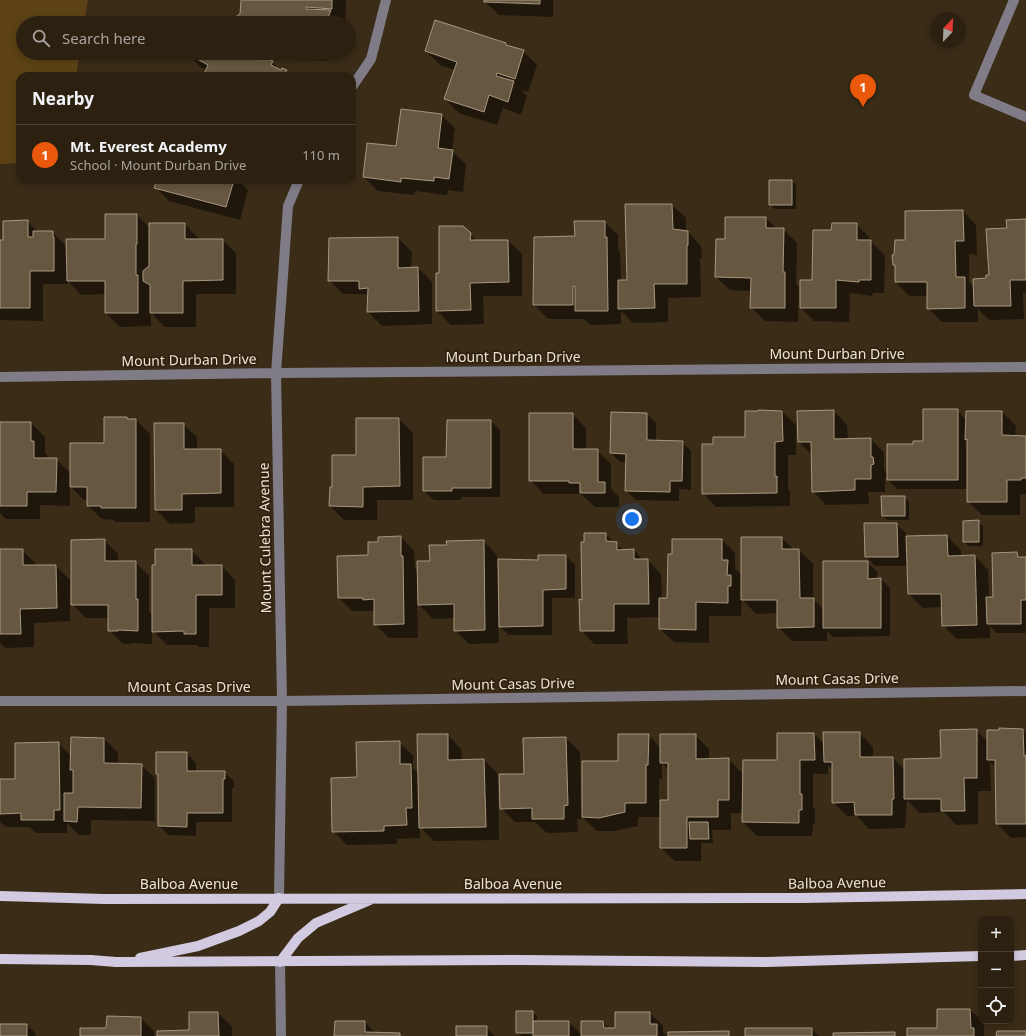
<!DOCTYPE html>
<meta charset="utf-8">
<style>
:root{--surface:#2c2111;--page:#34291a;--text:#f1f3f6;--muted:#a6a39f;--line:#483e31;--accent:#ea580c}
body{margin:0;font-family:"Noto Sans",sans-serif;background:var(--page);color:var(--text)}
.controls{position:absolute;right:12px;bottom:12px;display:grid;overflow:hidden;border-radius:8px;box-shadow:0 2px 6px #0003}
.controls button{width:36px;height:36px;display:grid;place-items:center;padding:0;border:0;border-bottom:1px solid var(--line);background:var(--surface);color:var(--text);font:20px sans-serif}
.compass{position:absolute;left:930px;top:12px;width:36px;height:36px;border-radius:50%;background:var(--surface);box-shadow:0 2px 6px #0003;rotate:23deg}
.you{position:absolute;left:632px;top:519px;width:14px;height:14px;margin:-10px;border:3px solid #fff;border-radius:50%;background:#1a73e8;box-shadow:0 0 0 6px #1a73e833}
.badge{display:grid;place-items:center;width:26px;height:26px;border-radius:50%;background:var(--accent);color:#fff;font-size:13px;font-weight:700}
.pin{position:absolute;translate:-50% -33px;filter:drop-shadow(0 1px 2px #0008)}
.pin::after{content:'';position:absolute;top:21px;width:14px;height:12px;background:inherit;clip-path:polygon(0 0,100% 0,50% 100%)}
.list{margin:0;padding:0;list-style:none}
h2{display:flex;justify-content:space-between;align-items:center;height:52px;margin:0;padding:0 16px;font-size:17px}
h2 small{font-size:13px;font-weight:400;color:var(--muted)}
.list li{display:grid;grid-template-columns:26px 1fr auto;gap:12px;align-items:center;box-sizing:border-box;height:60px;padding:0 16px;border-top:1px solid var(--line)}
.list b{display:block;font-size:15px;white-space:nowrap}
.list p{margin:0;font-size:13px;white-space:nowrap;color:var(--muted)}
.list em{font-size:13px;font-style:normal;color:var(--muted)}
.icon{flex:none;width:22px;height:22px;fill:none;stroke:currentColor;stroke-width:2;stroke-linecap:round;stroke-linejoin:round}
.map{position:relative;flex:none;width:1026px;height:1036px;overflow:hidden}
.search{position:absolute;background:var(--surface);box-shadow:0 2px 6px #0003;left:16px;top:16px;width:340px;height:44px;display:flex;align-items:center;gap:10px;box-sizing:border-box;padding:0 14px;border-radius:22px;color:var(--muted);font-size:15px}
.panel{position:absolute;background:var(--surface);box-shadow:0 2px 6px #0003;left:16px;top:72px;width:340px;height:112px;border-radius:12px}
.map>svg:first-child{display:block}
</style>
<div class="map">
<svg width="1026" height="1036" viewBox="0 0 1026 1036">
<rect width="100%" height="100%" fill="#3a2c17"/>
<path fill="#5c4215" d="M0,0H88L84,23H23V53H80L76,76H20V163L0,164Z"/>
<path fill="#0007" fill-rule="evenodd" d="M242,0H346L345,22H341L342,23H228L241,14Z
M485,0H553V17L499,15L485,2Z
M506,43L510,47L523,51L537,65L528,92L521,90L527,96L521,115L503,108L497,125L459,113L445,99L455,70L440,65L426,51Z
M187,53H244L262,62H272L281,71L283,69L287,71L292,76H204L207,70L200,67Z
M263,53H331L326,61L269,59Z
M441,115L455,128L452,151L466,164L463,192L448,190L447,195L415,191L414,195L378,191L364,177L397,147Z
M158,180H238L248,190L240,220L169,201L156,187Z
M792,181L796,185V209H775L770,205Z
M672,205L686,218V232H688L701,246L702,258H700L701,297L668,298V322L633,323L621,311V324L590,325L584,319H548L534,305L576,237L604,222L618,235V250L620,252L621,281H628Z
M963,211L976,225L977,255L969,254V282L975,288L988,279L990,276L1008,229L1026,220V293H1023L1024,319L989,320L978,309V322H942L928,308V296H909L896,282V267L894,264L906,241Z
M137,215L150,228L185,224L198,238V240H222L236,253V294H196V327H165L151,313V326L120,327L106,313V294L81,295L68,281V284H43V321L0,320V241H4L27,221L38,232H52L67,247L106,240Z
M726,218H766L777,229H783L797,243L796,284L799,287L798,322L765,321L751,307L752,291L730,290L716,277L726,240Z
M856,224L870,238V241L885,255L884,293H873L872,296L850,293L849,322L814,321L801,308L813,281L832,231Z
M463,227L477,241H508L522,254V296H483L484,324L451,325L437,311L440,274Z
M398,238L412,252L411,269L418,268L432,282V324L382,326L368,312L369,297L366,294H343L329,280Z
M957,410L966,420L1002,412L1016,426L1015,437H1026V494H1020V515H982L968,501V489H897L888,480V478H885V492H868L869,504L826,505L813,491L812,455L799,442L834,411L847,425L848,439H871L884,453V470L888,474L914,445L924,442Z
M782,412L796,425V455H788V489L790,491V506L716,507L703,493L714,445L746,438Z
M572,414L586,428V450H597L611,464V489L619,497V507H595L581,494H544L530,480Z
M647,414L656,423V441L682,442L691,451V490L679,489V501L636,500L626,491L627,462H620L611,453Z
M127,418L129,420H136L150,434V522H116L114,520L102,519L88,506V500H84L70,486V506L40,505V519H6L0,513V423H31L45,437V453L47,455V459H56L71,474L105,444Z
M357,419H399L413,433V500H377V520H344L330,506L331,488H333L357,456Z
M491,421L500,430V497H461V500H434L424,491L447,458Z
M183,424L197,437V450H220L234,464V507H195V523L170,524L156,510Z
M904,497L909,501V520H887L883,516Z
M978,521L983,526V546H969L964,542Z
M896,524L906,533V537L947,536L961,550V557L975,556L988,570L989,598H994L1017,553L1022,558H1026V633H997L990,626V638L957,639L943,625V607L923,608L909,594L908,566H875L866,557Z
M605,534L624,551L634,550L643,560H648L661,574L662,599H668L673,555L722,540L735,553V569L742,575L782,538L794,550H799L813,564V599L824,610L867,562L877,572V579H881L890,588V636L833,637L827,631V641H792L778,627V613L756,614L742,599L741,616H709V643L674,642L660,629V617L627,618L628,644H594L581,630L583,601Z
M401,537L414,551L415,568L418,572L448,546L483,541L497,555L498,591H500L539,561L566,556L575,565V598H552V635H509L498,625L499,643L469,644L455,630V618L433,619L417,603L418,638H389L375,624V611H352L339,598L379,543Z
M104,540L118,554V562H135L149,576V612L153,615L191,550L205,564V566H222L235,580V608H209V647H199L197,645H167L152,630V644L131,643V644H123L109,630V618H86L72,604Z
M0,550H22L36,564V566H56L70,580V621L34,623V647L5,648L0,643Z
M1010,729L1023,730L1026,733V837L1011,838L997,824L996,768L990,762L991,791H978V824L956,825L944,812L919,813L907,800L905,828L869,829L857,816H847L833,802V770L828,765V774H813V807L815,809V823L813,824L812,836H757L743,822L744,813H731V830H712L713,843H701V861H675L661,848V817H638V826L614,831H597L581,816V819H577L578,832L547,833L535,822H515L501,808L525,775L566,738L580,752L581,805H583L619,762L648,735L661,748L695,735L709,749V759H728L744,775L778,761V734H814L824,744L859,733L873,747V758H893L905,770L942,759L976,730L988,742V731ZM662,763L669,770V801H659V779H662Z
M448,735L461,749L462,760H484L498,774L499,840L434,841L420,827V838L397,839V844L347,845L333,831L358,778L399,742L413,756V768L419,774Z
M72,738L104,739L118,752V764L141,765L155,778V821L91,820V835H79L67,823V833H36L30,827H6L0,822V780H16L58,743L71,756Z
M187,753L196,763V772H224L234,781V788H232V822H196V836L169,835L159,826V776L157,774Z
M938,1010H970L984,1023V1036H908L938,1029Z
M532,1012L537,1016V1022H569L582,1035L603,1022L610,1029H616L650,1013L663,1026V1032L667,1036H521L517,1032Z
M218,1013L232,1027V1036H158L190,1031Z
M141,1018L154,1031V1036H81Z
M365,1022L376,1034H399L401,1036H335Z
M27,1025L36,1034V1036H1Z
M486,1027L495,1036H457Z
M812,1029L819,1036H746Z"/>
<path fill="#665740" stroke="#a8977f" d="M241,0H332V9L306,7V9L331,10L326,23H226L240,14Z
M484,0H540V4L484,2Z
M435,20L506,43V45L524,50L515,79L497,73L496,76L514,81L508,102L489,95L484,112L444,99L457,62L425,51Z
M186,53H247L262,60L263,57L273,61L271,65L281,70L282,68L287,70L284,76H203L208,65Z
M401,109L442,114L438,148L453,150L449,179L434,177V181L401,178V182L363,177L367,143L396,146Z
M157,180H234L226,207L154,188Z
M769,180H792V205H769Z
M625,204H672L673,229L688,231V245H687V284H654L655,308L618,309V280H627Z
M963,210L964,241H955L956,277H965V308L927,309V282H895V265H893L892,255H894L895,240H905V211Z
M105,214H137V244H136V275H138V313H105V281H67L66,239H105Z
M725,217H766V228H784L783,272H785V308H750L751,278L715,277L716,239H725Z
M1026,219V280H1010L1011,306H974L973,279L986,278V275H989L986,229L1007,228L1006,220Z
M28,220V237H33V231H53V237H54V271H30V308H0V240H3V221Z
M574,221H605V237H607L608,311H575V286H573V305H533L534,237L575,236Z
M149,223H185V239H223V280L183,281V313H150V285L143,281V271L149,266Z
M832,223H857V240H871V280H859V282L836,280V308H800V280H812L813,230H831Z
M439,226H463L471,233L470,240H508L509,282L470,283L471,310L436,311V273H439Z
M398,237V268L418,267L419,311L367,312L368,288L359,289V281H328L329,238Z
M923,409H958V480H887V444H913V441H923Z
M758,410L782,411L783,441L775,442V477L777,476V493L702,494V444H713V437H745V411H758Z
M834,410V439L871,438V457H873L874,464L871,465V479H855V490L812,492L811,442H798L797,411Z
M966,411H1002V435L1026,436V478H1021V480H1007V502H967V439L965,440Z
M611,412L647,413V440L683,441L682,481H670V492L625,491L626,454L610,453Z
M529,413H573V449H598V482H605V493H580V483H569V481H529Z
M104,417H127V419H136V508H101V506H87V487H70V443H104Z
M356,418H399L400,486L363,487V507L329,506L330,487H332V455H356Z
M447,420H491V488H452V491H423V457H446Z
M0,422H31V441H34V458H57L56,492H27V506H0Z
M154,423H184V449H221V493L182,494V510H155Z
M881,496H905V516H882Z
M979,520V542H963V521Z
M864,523H897L898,557H865Z
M584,533H606V541L617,542V550L634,549V559H648L649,604H614V631H580L579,599L582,600L581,542H584Z
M947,535L948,556L975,555L977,625L942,626L941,594H908L906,536Z
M401,536V556H403L404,624L374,625V599L363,600V598H338L337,556L368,555V542H378V537Z
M741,537H782V549H799L800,598H814V627L777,628V600H741Z
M105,539V561H136V599H138V631L118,630V631H108V605H71V540Z
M672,539H722V560H728L727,575H731V586H728V603L696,602V630L659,629V598H667L668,554H672Z
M484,540L485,630L454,631V604L418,605L417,561H430L429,545H447L446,541Z
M0,549H23V565H56L57,608L20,609L21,634H0Z
M155,549H192V565H222V595H196V634H184V631L152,632V565H155Z
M1017,552L1018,557H1026V600H1021V624H987L986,597H993L992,553Z
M538,555H566V589L543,590V626L499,627L498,559L538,560Z
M823,561H868V579L881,578V628H823Z
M999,728L1023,729L1024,756L1026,755V824H996L995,760H987V730H999Z
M977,729V778H964L965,811H941V799H904V759L941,758L940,730Z
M823,732H860V757H893L894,799H892V815H855L854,802L832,803V762H824Z
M777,733H814L815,760H800V794H802V810H799V823L742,822L743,760H777Z
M417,734H448V760L484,759L486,827L419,828Z
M618,734H649L648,765H646V803H625V812L599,818L582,817V761H618Z
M660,734H696V759L729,758V800H718V817H687V848H660V800H668V763H660Z
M71,737L104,738V763L142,764L141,808L78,807L77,822L64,821V793H73V770H70Z
M566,737L568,805L564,806V819H532V808L500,809L499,774H524L523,738Z
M400,741V764H411L412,808H406L407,825L384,826V831L332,832L331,778L357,777L356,742Z
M59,742L60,810H54V820H21V813L0,814V779H15V743Z
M156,752H187V771H225V779H223V813H187V827L158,826V774H156Z
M689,822H708L709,839H690Z
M937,1009H970L971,1028H974V1036H907V1028H937Z
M516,1011H533V1033H516Z
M189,1012H218L219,1036H157V1031L189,1030Z
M615,1012H650V1024H657V1036H581V1021H603L604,1028H615Z
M107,1016L141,1017V1036H80V1028H106Z
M335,1021H365V1032L400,1033V1036H334Z
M533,1021H569V1036H533Z
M0,1024H27V1036H0Z
M456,1026H487V1036H456Z
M745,1028H812V1036H745Z
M729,1031V1036H668V1032Z
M997,1031H1026V1036H996Z
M895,1032V1036H833V1033Z"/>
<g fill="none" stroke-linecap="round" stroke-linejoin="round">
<path stroke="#807c87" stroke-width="10" d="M1014,0L974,95L1026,117
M352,87L371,59L386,0
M0,377L276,373L1026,367
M0,701H282L1026,691
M279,898L282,701L276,373L288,206L299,180
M280,962L281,1036"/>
<path stroke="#d2cae1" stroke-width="10" d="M0,896L104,899L802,898L1026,894
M1011,956L1026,955
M140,958L198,946L239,931L259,921L270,912L279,898
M0,959L91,960L116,962L519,960L766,962L981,956
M280,962L298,938L316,923L370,900"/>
</g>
<g text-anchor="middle" stroke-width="3.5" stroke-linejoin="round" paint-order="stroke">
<g font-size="14" fill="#ebe2d5" stroke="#30220d">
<text x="837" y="359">Mount Durban Drive</text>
<text x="513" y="362">Mount Durban Drive</text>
<text transform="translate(189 360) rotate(-1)" y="5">Mount Durban Drive</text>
<text transform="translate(265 538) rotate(-91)" y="5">Mount Culebra Avenue</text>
<text transform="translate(837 679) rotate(-1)" y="5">Mount Casas Drive</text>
<text transform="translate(513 684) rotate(-1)" y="5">Mount Casas Drive</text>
<text x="189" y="692">Mount Casas Drive</text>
<text transform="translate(837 883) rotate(-1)" y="5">Balboa Avenue</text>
<text x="189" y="889">Balboa Avenue</text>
<text x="513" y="889">Balboa Avenue</text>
</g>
</g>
</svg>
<div class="controls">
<button>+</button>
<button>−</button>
<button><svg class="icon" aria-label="locate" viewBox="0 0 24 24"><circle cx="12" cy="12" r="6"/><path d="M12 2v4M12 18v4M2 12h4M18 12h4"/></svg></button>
</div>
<svg class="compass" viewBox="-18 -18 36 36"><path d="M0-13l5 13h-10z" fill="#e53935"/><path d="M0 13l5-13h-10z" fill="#a6a39f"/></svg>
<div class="you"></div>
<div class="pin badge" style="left:863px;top:107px">1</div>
<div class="search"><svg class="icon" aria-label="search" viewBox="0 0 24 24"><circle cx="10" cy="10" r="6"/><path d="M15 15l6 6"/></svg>Search here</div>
<section class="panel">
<h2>Nearby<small></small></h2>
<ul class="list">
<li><span class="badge">1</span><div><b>Mt. Everest Academy</b><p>School · Mount Durban Drive</p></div><em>110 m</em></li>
</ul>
</section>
</div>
